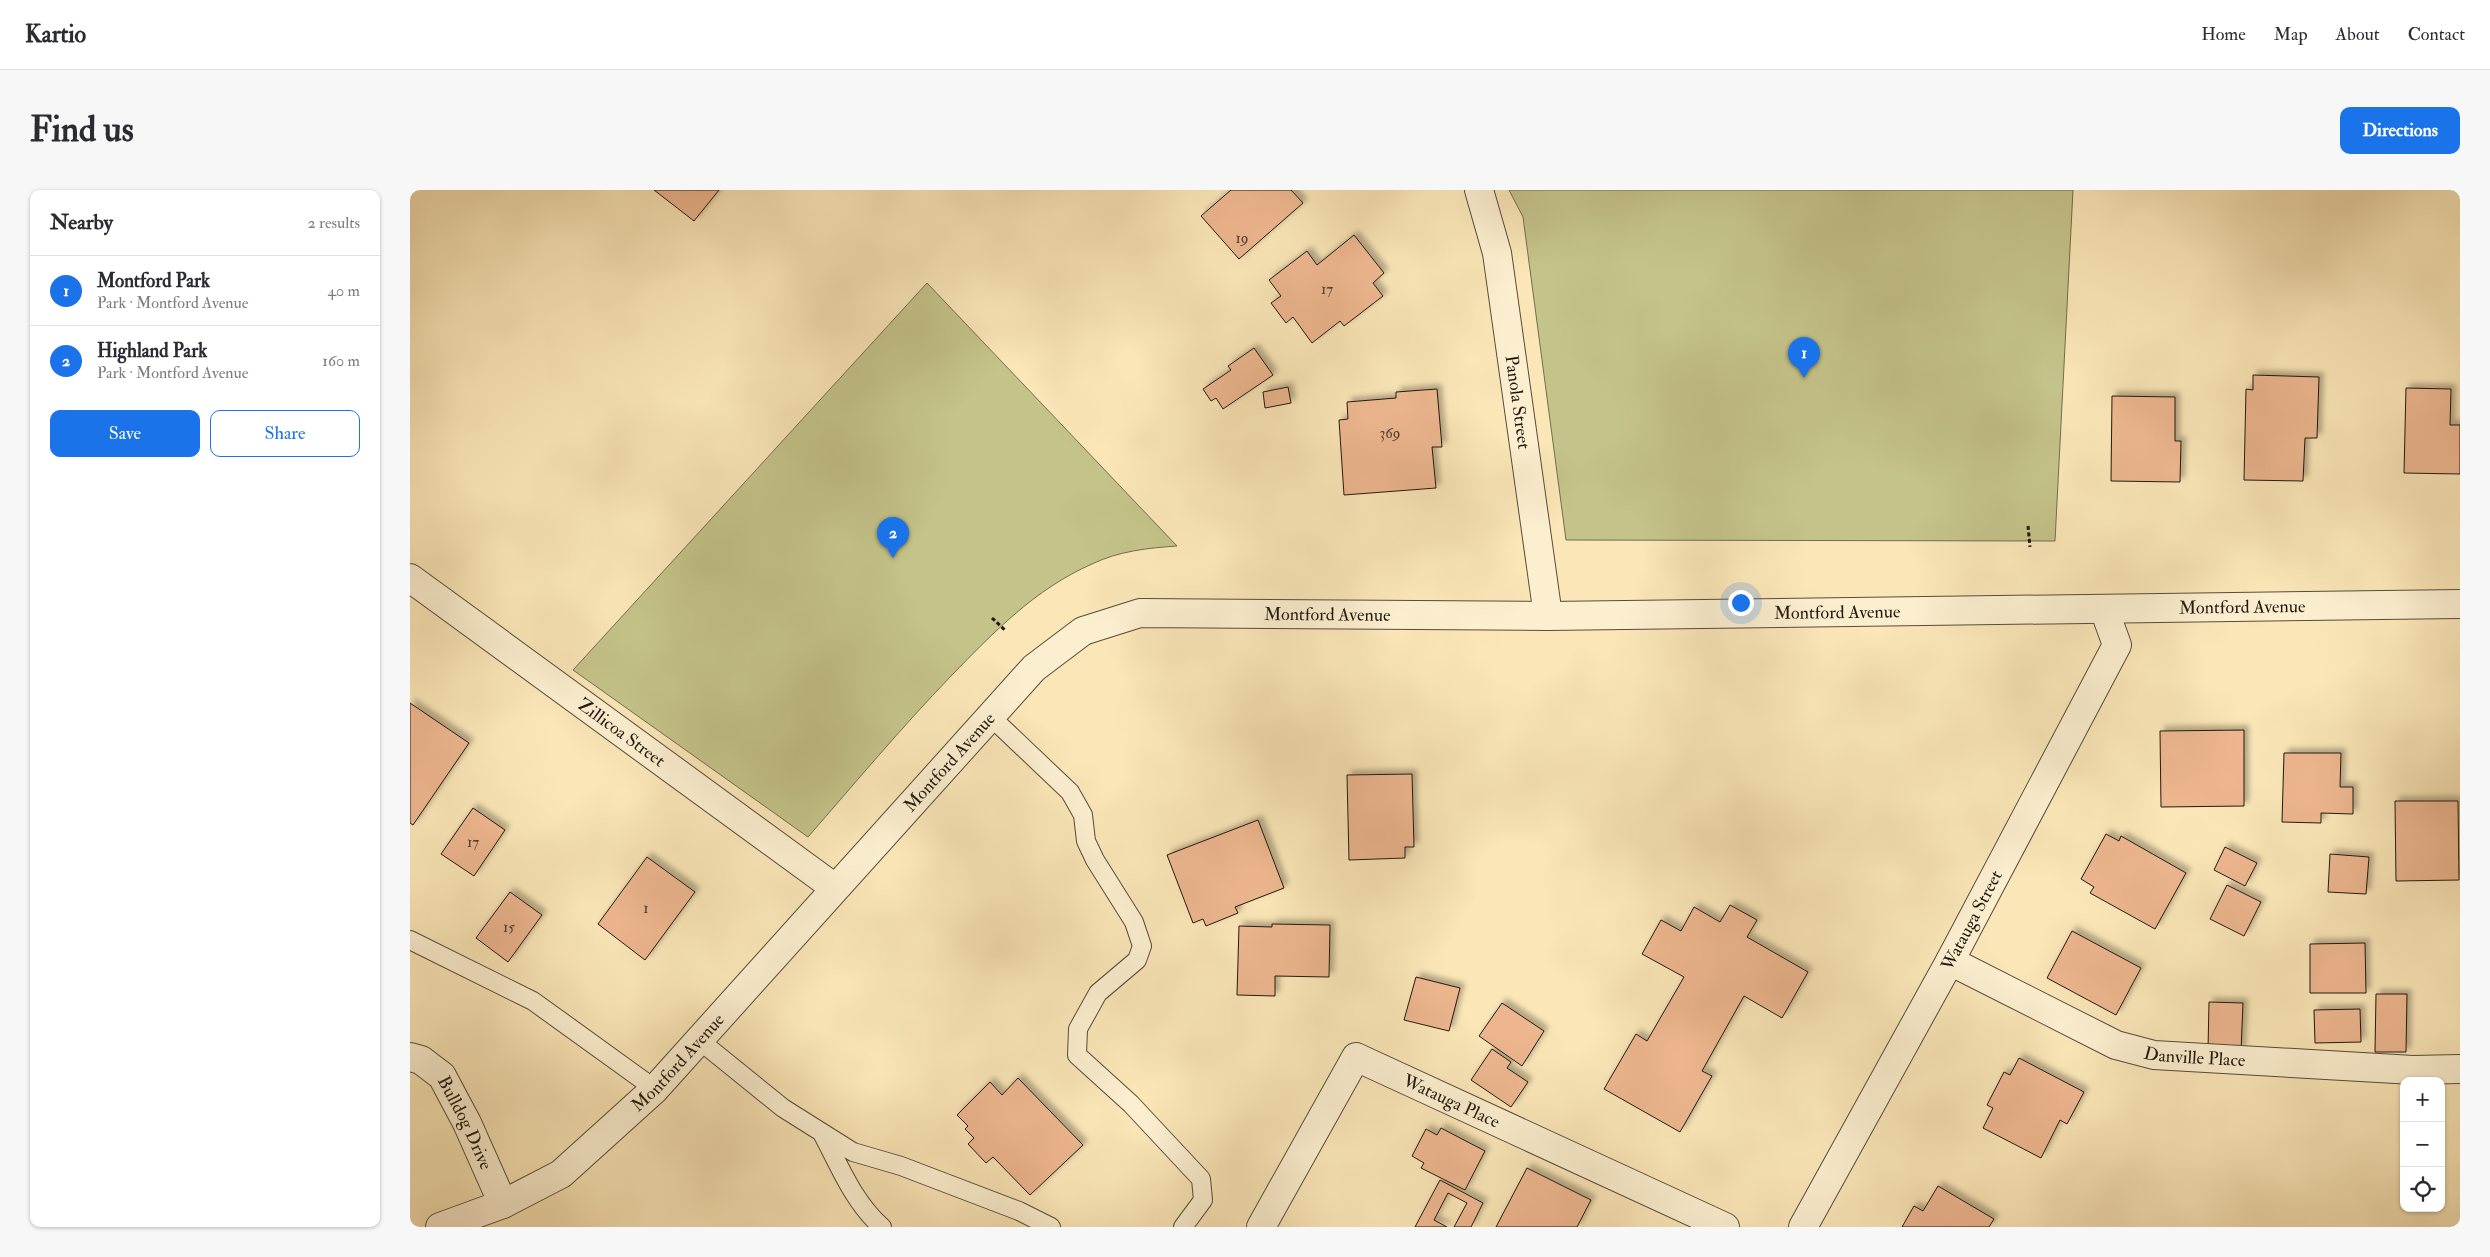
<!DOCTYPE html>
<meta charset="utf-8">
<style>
:root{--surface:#fff;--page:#f7f7f7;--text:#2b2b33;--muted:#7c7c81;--line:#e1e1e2;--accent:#1a73e8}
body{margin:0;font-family:"IM FELL Double Pica",serif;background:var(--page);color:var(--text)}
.controls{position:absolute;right:15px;bottom:15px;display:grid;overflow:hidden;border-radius:10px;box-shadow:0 1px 4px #0004}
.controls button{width:45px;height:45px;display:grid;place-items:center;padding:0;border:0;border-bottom:1px solid var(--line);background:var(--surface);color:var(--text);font:25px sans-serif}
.you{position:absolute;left:1330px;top:412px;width:18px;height:18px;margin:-12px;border:4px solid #fff;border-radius:50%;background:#1a73e8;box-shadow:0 0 0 8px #1a73e833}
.badge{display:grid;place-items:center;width:32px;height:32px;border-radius:50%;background:var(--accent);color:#fff;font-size:16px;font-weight:700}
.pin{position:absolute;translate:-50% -41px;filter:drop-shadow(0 1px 2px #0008)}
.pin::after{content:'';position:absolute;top:26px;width:18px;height:15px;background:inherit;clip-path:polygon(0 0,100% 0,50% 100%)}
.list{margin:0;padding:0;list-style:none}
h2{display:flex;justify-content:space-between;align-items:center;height:65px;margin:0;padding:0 20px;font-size:21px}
h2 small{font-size:16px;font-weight:400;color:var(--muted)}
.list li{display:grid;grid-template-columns:32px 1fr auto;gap:15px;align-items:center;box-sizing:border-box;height:70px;padding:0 20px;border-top:1px solid var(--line)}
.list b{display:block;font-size:19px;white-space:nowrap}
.list p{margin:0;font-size:16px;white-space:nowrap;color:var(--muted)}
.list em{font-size:16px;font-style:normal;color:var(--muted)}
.actions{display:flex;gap:10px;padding:15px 20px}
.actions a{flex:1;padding:11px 0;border:1px solid var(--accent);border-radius:10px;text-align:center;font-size:18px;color:var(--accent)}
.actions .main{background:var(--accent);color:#fff}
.icon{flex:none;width:28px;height:28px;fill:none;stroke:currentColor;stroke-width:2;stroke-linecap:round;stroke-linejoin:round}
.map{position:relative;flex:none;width:2050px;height:1037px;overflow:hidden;border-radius:10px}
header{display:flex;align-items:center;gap:30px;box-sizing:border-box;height:70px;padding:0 25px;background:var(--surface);border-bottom:1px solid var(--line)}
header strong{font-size:24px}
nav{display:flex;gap:28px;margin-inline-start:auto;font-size:18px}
.intro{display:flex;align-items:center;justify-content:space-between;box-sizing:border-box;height:120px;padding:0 30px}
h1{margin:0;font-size:35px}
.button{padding:12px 22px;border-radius:10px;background:var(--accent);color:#fff;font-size:18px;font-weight:700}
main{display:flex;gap:30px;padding:0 30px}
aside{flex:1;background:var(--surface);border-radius:10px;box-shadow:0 1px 4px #0004}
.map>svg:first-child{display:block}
</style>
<header>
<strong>Kartio</strong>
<nav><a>Home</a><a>Map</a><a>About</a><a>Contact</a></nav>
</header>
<div class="intro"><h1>Find us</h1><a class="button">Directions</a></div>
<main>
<aside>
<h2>Nearby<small>2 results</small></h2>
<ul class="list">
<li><span class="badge">1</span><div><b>Montford Park</b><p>Park · Montford Avenue</p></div><em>40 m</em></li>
<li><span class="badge">2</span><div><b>Highland Park</b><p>Park · Montford Avenue</p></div><em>160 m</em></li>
</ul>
<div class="actions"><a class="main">Save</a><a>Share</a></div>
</aside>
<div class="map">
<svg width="2050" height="1037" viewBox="0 0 2050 1037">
<defs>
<filter id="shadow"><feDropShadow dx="4.5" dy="-4.5" stdDeviation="2.5" flood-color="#0004"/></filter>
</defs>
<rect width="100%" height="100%" fill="#fae6b7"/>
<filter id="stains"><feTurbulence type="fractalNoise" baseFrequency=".004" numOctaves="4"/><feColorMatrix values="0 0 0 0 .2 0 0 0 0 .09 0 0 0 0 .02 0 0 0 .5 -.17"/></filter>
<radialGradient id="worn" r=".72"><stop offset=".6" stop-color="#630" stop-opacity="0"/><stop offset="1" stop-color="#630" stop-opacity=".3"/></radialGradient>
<path fill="#c4c38a" stroke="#726e4d" d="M1099,0H1663L1645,351L1156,350L1113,27Z
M517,93L767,356C738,358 709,361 682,374C625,399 584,442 541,486C491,538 445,593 398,647L163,480Z"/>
<path fill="#edb68f" stroke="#211910" filter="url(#shadow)" d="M244,0H309L284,31Z
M821,0H881L893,13L829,69L791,26Z
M944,45L974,83L963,93L973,106L934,136L930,131L902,153L883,127L876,133L861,113L871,106L859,90L897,61L907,75Z
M844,158L863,185L813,219L806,208L801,211L793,199L821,180L818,176Z
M1843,185L1909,187L1907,248H1895L1893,291L1834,290L1836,199L1843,200Z
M878,197L881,213L855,218L853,202Z
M1996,198L2041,199L2040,235H2050V284L1994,283Z
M1027,199L1032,257H1022L1026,298L934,305L929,230L938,229L937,212L986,208V202Z
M1702,206L1765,207V251H1771L1770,292L1701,291Z
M0,513L59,553L3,635L0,633Z
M1834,540V616L1751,617L1750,541Z
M1874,563H1931L1930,597H1943V624L1911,623V633L1872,632Z
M1002,584L1004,657H995V668L939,670L937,585Z
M1985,611H2048L2049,690L1986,691Z
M63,618L95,640L64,686L31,664Z
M848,630L874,698L825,717L828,723L796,736L793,729L783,733L757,665Z
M1696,644L1709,651L1711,646L1776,683L1745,739L1680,703L1684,697L1671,689Z
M1815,657L1847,673L1835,696L1804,680Z
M1920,664L1959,667L1956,704L1918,702Z
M237,667L285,702L235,770L188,734Z
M1817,695L1851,712L1834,746L1800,729Z
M100,702L132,725L98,772L66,748Z
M1320,715L1347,730L1337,747L1398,782L1372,828L1334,806L1292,881L1302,886L1270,942L1194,899L1226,844L1237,851L1274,787L1232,764L1251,730L1271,741L1284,717L1310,732Z
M862,734L920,735L919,787L865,786V806L827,805L829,736L862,737Z
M1662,741L1731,778L1706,825L1637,788Z
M1955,753L1956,803H1900V754Z
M1006,787L1050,798L1039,841L994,830Z
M1966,804H1997L1996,862H1965Z
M1799,812L1833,813L1831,861L1798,860Z
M1092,813L1134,841L1112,876L1069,846Z
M1950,819L1951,852L1905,853L1904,820Z
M1082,859L1101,872L1097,878L1118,892L1101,917L1061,890Z
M1609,868L1674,902L1657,934L1650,930L1631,968L1573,938L1583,918L1577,915L1594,882L1600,885Z
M608,888L673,955L620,1005L583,967L576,973L558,954L564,948L555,939L558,936L547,925L580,892L592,905Z
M1031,938L1075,961L1055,1000L1011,978L1014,973L1002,966L1016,939L1027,945Z
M1117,978L1181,1010L1167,1037H1086Z
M1030,990L1073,1013L1061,1037H1044L1057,1013L1038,1003L1024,1030L1037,1037H1005Z
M1528,996L1584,1029L1579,1037H1492L1504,1016L1513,1021Z"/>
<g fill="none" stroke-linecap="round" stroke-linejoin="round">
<defs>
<path id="service" d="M580,526L660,602L673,625L676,651L685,670L724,732L732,756L727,770L688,803L668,839L667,865L721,914L791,989L793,1010L773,1037
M0,750L123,811L245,899
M289,850L373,918L443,962L491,976L609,1021L641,1037
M412,943C429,975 444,1013 472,1037"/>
<g id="minor">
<path id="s1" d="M1069,0L1087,63L1138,426"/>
<path id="s2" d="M0,388L425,698"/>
<path id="s3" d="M1540,771L1706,855L1744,865L2003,880L2050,879"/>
<path id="s4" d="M0,867L11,870L32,886L57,933L93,1014"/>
<path id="s5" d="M851,1037L946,867L1315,1037"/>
<path id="s6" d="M1393,1037L1540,771L1707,455L1694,419"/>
</g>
<g id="tertiary">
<path id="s7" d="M30,1037L93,1014L151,984L245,899L624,478L673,441L730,423L1138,426L2050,414"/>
</g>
</defs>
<use href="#service" stroke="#574c3a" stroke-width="20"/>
<use href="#minor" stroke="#574c3a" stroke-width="30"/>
<use href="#tertiary" stroke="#574c3a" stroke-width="30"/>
<path stroke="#211910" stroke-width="3" stroke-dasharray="4 2.5" stroke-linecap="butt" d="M1618,336L1620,357
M582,428L595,440"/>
<use href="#service" stroke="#fcefd0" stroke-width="18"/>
<use href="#minor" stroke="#fcefd0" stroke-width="28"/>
<use href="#tertiary" stroke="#fcefd0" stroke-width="28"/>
</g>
<g text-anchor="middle" stroke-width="4" stroke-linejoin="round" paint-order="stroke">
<g font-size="15" fill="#544030">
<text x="832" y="53">19</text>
<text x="917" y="104">17</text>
<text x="980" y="248">369</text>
<text x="63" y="657">17</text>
<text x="236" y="723">1</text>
<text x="99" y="742">15</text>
</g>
<g font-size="18" fill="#211910" stroke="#fcefd0">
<text dy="6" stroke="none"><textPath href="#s1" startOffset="216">Panola Street</textPath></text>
<text dy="6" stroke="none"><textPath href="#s7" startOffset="2049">Montford Avenue</textPath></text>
<text dy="6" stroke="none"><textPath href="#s7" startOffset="1644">Montford Avenue</textPath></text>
<text dy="6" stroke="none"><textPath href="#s7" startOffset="1134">Montford Avenue</textPath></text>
<text dy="6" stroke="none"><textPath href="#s2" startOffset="262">Zillicoa Street</textPath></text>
<text dy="6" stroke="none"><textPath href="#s7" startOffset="699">Montford Avenue</textPath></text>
<text dy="6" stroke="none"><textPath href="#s6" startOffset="350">Watauga Street</textPath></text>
<text dy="6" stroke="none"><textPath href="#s3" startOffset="266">Danville Place</textPath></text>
<text dy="6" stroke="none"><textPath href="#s7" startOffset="294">Montford Avenue</textPath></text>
<text dy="6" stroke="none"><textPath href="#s5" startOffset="300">Watauga Place</textPath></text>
<text dy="6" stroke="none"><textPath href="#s4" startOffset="90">Bulldog Drive</textPath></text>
</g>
</g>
<rect width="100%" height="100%" filter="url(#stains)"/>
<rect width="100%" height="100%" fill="url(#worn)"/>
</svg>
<div class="controls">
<button>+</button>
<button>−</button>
<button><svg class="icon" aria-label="locate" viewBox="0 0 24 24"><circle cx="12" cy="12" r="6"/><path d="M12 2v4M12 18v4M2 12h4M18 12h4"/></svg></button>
</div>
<div class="you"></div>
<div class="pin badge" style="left:1394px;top:188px">1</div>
<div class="pin badge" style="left:483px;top:368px">2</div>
</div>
</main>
